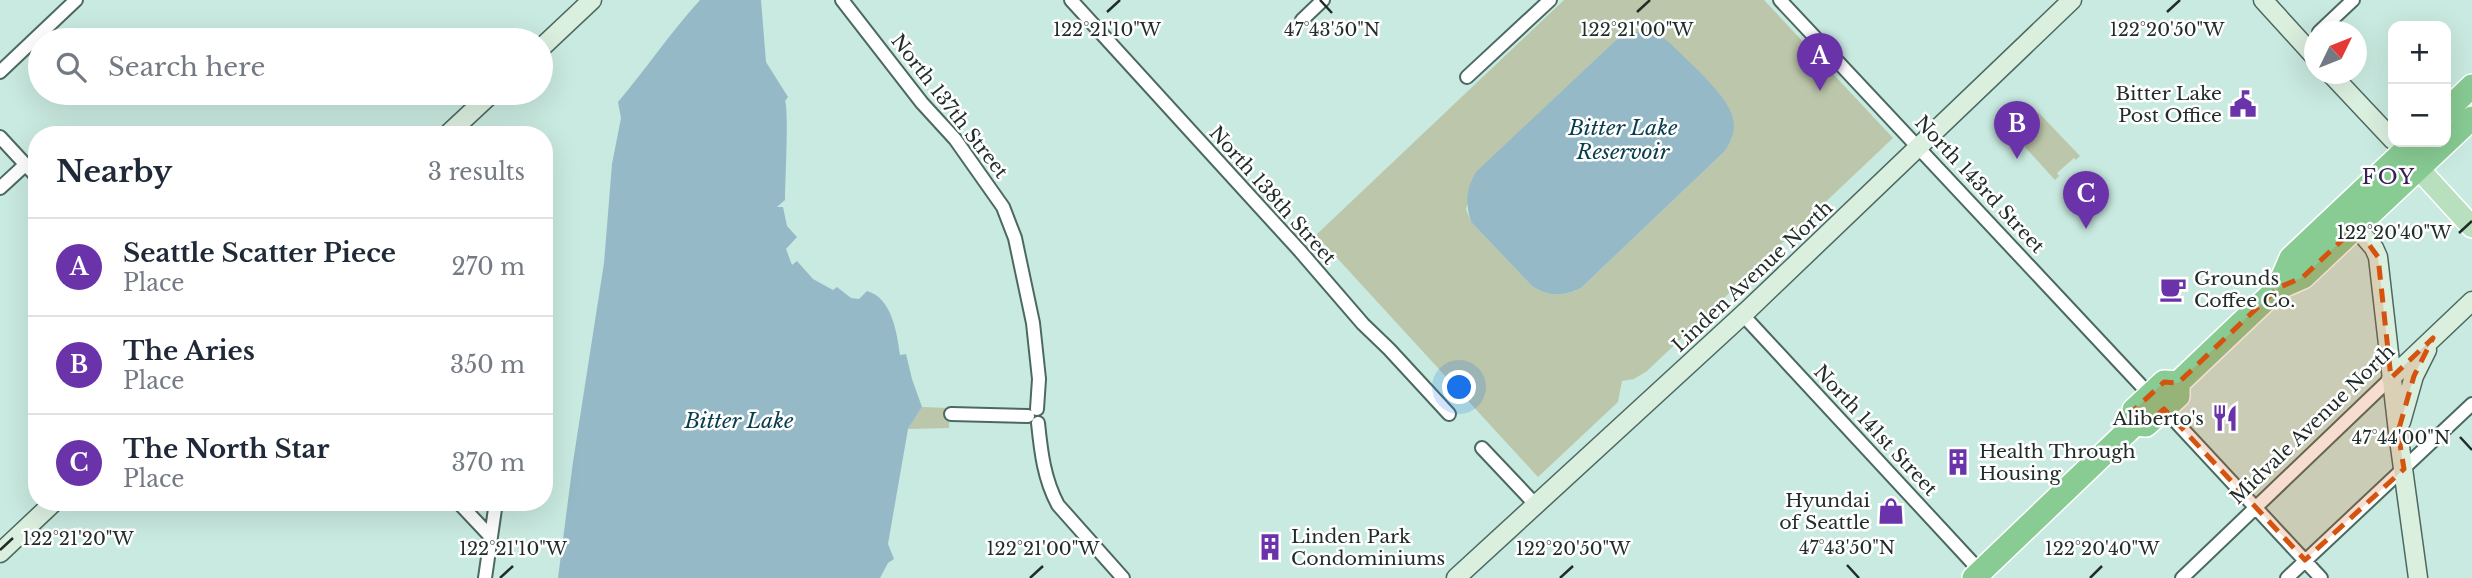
<!DOCTYPE html>
<meta charset="utf-8">
<style>
:root{--surface:#fff;--page:#f2f2f3;--text:#1f2937;--muted:#747a83;--line:#e0e1e3;--accent:#6a33aa}
body{margin:0;font-family:"Libre Baskerville",serif;background:var(--page);color:var(--text)}
.controls{position:absolute;right:21px;top:21px;display:grid;overflow:hidden;border-radius:14px;box-shadow:0 7px 28px #0002}
.controls button{width:63px;height:63px;display:grid;place-items:center;padding:0;border:0;border-bottom:2px solid var(--line);background:var(--surface);color:var(--text);font:35px sans-serif}
.compass{position:absolute;left:2304px;top:21px;width:63px;height:63px;border-radius:50%;background:var(--surface);box-shadow:0 7px 28px #0002;rotate:47deg}
.you{position:absolute;left:1460px;top:388px;width:24px;height:24px;margin:-18px;border:5px solid #fff;border-radius:50%;background:#1a73e8;box-shadow:0 0 0 10px #1a73e833}
.badge{display:grid;place-items:center;width:46px;height:46px;border-radius:50%;background:var(--accent);color:#fff;font-size:23px;font-weight:700}
.pin{position:absolute;translate:-50% -58px;filter:drop-shadow(0 2px 4px #0008)}
.pin::after{content:'';position:absolute;top:37px;width:24px;height:21px;background:inherit;clip-path:polygon(0 0,100% 0,50% 100%)}
.list{margin:0;padding:0;list-style:none}
h2{display:flex;justify-content:space-between;align-items:center;height:91px;margin:0;padding:0 28px;font-size:30px}
h2 small{font-size:23px;font-weight:400;color:var(--muted)}
.list li{display:grid;grid-template-columns:46px 1fr auto;gap:21px;align-items:center;box-sizing:border-box;height:98px;padding:0 28px;border-top:2px solid var(--line)}
.list b{display:block;font-size:26px;white-space:nowrap}
.list p{margin:0;font-size:23px;white-space:nowrap;color:var(--muted)}
.list em{font-size:23px;font-style:normal;color:var(--muted)}
.icon{flex:none;width:38px;height:38px;fill:none;stroke:currentColor;stroke-width:2;stroke-linecap:round;stroke-linejoin:round}
.map{position:relative;flex:none;width:2472px;height:578px;overflow:hidden}
.search{position:absolute;background:var(--surface);box-shadow:0 7px 28px #0002;left:28px;top:28px;width:525px;height:77px;display:flex;align-items:center;gap:18px;box-sizing:border-box;padding:0 24px;border-radius:38px;color:var(--muted);font-size:26px}
.panel{position:absolute;background:var(--surface);box-shadow:0 7px 28px #0002;left:28px;top:126px;width:525px;height:385px;border-radius:28px}
.map>svg:first-child{display:block}
</style>
<div class="map">
<svg width="2472" height="578" viewBox="0 0 2472 578">
<rect width="100%" height="100%" fill="#c9eae0"/>
<path fill="#bcc6aa" fill-rule="evenodd" d="M1564,0H1764L1893,138L1647,371L1634,379L1622,381L1618,402L1538,477L1316,235ZM1645,31L1661,36L1732,138L1725,151L1581,288C1562,297 1549,297 1532,286L1471,222L1466,209L1477,172L1617,39L1631,33Z
M2038,112L2080,156L2076,160L2074,158L2057,173L2059,176L2055,180L2014,135L2017,131L2020,133L2036,118L2034,115Z
M922,407L950,408L949,428L908,429Z"/>
<path fill="#96b9c7" d="M700,0H761L766,62L788,97L785,101C789,109 785,184 785,200L777,207H783L787,226L797,237L786,249L792,265L797,261L813,279L833,290L837,287L851,298L859,299L867,291C892,298 897,333 900,355L906,354L912,379L922,407L908,429L888,544L894,559L888,563L880,578H558L573,462L604,263L612,164L621,118L618,102C646,69 670,33 700,0Z
M1645,31L1661,36L1671,44C1689,63 1734,99 1734,125C1734,135 1730,143 1725,151L1581,288C1562,297 1549,297 1532,286L1471,222C1465,203 1466,189 1476,172L1617,39L1631,33Z"/>
<g fill="none" stroke-linecap="round" stroke-linejoin="round">
<defs>
<path id="street" d="M842,0L922,103L955,139L1003,207L1015,238L1033,323L1039,379L1037,409
M1071,0L1300,251L1363,324L1389,349L1449,414
M1780,0L2150,395
M1302,20L1323,0
M2319,32L2353,0
M0,72L76,0
M1467,77L1550,0
M0,137L37,177
M0,188L25,165
M1742,314L1981,572
M2164,409L2321,578
M951,414L1028,416
M1038,423C1041,452 1044,479 1058,505L1123,578
M1482,448L1535,504
M458,502L490,536
M485,578L496,502
M2182,578L2391,378
M2287,578L2472,404"/>
<path id="secondary" d="M2263,0L2314,56
M541,48L592,0
M2331,74L2393,140
M447,135L492,93
M2356,227L2374,248L2378,257L2398,432L2418,578
M2391,378L2472,301
M2401,422L2414,376L2427,350
M0,553L54,502
M1456,578L1749,309L2072,0"/>
<path id="primary" d="M2407,156L2472,227"/>
<path id="highway" d="M2446,111L2472,86
M2278,288L2291,258L2414,142
M2135,424L2134,410L2164,382L2178,383
M1974,578L2135,424L2146,425L2178,396V383L2278,288L2303,277L2472,118"/>
</defs>
<use href="#street" stroke="#4c6961" stroke-width="16"/>
<use href="#secondary" stroke="#4c6961" stroke-width="21"/>
<use href="#primary" stroke="#fff" stroke-width="24"/>
<use href="#highway" stroke="#fff" stroke-width="26"/>
<use href="#street" stroke="#fff" stroke-width="12"/>
<use href="#secondary" stroke="#dbefdf" stroke-width="18"/>
<use href="#primary" stroke="#b8e0be" stroke-width="21"/>
<use href="#highway" stroke="#88cb93" stroke-width="23"/>
</g>
<path fill="#d4540f" fill-opacity="0.2" stroke="#d4540f" stroke-width="5" stroke-dasharray="14 9" stroke-linejoin="round" d="M2356,227L2378,257L2391,378L2433,338L2414,376L2398,432L2404,469L2305,560L2164,409L2146,425L2135,424L2134,410L2164,382L2178,383L2278,288L2303,277Z"/>
<path fill="none" stroke="#1f2c28" stroke-width="2.5" d="M1320,0L1332,13M1107,12L1120,0M1637,12L1650,0M2167,12L2180,0M2459,233L2472,221M2460,437L2472,450M0,550L13,538M1847,565L1859,578M500,578L513,566M1030,578L1043,566M1560,578L1573,566M2090,578L2102,566"/>
<defs>
<symbol id="civic-bare" viewBox="-9 -9 18 18"><path d="M-.6-6.5H3V-4.5H.6V-3L4-1V1h2V6H-6V1h2V-1L-.6-3ZM-1.2 2.5V6h2.4V2.5Z" fill="#6a33aa" stroke="#fff" stroke-width="2.5" paint-order="stroke"/></symbol>
<symbol id="cafe-bare" viewBox="-9 -9 18 18"><path d="M-5.5-4.5H6V0H3Q3 3.5 0 3.5H-2.5Q-5.5 3.5-5.5 0ZM3-3.2v2h1.7v-2ZM-6 4.5H4V6H-6Z" fill="#6a33aa" stroke="#fff" stroke-width="2.5" paint-order="stroke"/></symbol>
<symbol id="restaurant-bare" viewBox="-9 -9 18 18"><path d="M-5-6h1v4h1v-4h1v4h1v-4h1v5L-1.5 .5V6h-2V.5L-5-1ZM5-6V6H3V1.5H1.5Q1.5-4 5-6Z" fill="#6a33aa" stroke="#fff" stroke-width="2.5" paint-order="stroke"/></symbol>
<symbol id="building-bare" viewBox="-9 -9 18 18"><path d="M-4-6H4V6H1V3H-1V6H-4ZM-2.5-4.3h1.7v1.8h-1.7ZM.8-4.3h1.7v1.8H.8ZM-2.5-1h1.7V.8h-1.7ZM.8-1h1.7V.8H.8Z" fill="#6a33aa" stroke="#fff" stroke-width="2.5" paint-order="stroke"/></symbol>
<symbol id="shop-bare" viewBox="-9 -9 18 18"><path d="M-5-2.5h2.3a2.7 3.5 0 0 1 5.4 0H5L5.5 6h-11ZM-1.5-2.5h3a1.5 2.3 0 0 0-3 0Z" fill="#6a33aa" stroke="#fff" stroke-width="2.5" paint-order="stroke"/></symbol>
</defs>
<g fill-rule="evenodd">
<use href="#civic-bare" x="2224" y="85" width="38" height="38"/>
<use href="#cafe-bare" x="2154" y="270" width="38" height="38"/>
<use href="#restaurant-bare" x="2206" y="399" width="38" height="38"/>
<use href="#building-bare" x="1939" y="443" width="38" height="38"/>
<use href="#shop-bare" x="1872" y="492" width="38" height="38"/>
<use href="#building-bare" x="1251" y="528" width="38" height="38"/>
</g>
<g text-anchor="middle" stroke-width="5" stroke-linejoin="round" paint-order="stroke">
<g font-size="19" fill="#1f2c28" stroke="#fff" text-anchor="end">
<text x="2222" y="100">Bitter Lake<tspan x="2222" dy="22">Post Office</tspan></text>
<text x="2194" y="285" text-anchor="start">Grounds<tspan x="2194" dy="22">Coffee Co.</tspan></text>
<text x="2204" y="425">Aliberto's</text>
<text x="1979" y="458" text-anchor="start">Health Through<tspan x="1979" dy="22">Housing</tspan></text>
<text x="1870" y="507">Hyundai<tspan x="1870" dy="22">of Seattle</tspan></text>
<text x="1291" y="543" text-anchor="start">Linden Park<tspan x="1291" dy="22">Condominiums</tspan></text>
</g>
<g font-size="19" fill="#1f2c28" stroke="#fff">
<text transform="translate(950 106) rotate(52)" y="7">North 137th Street</text>
<text transform="translate(1980 184) rotate(47)" y="7">North 143rd Street</text>
<text transform="translate(1273 195) rotate(48)" y="7">North 138th Street</text>
<text transform="translate(1752 276) rotate(-43)" y="7">Linden Avenue North</text>
<text transform="translate(2312 424) rotate(-44)" y="7">Midvale Avenue North</text>
<text transform="translate(1876 430) rotate(47)" y="7">North 141st Street</text>
</g>
<g font-size="21" font-style="italic" fill="#083d4d" stroke="#fff">
<text x="1623" y="135">Bitter Lake<tspan x="1623" dy="24">Reservoir</tspan></text>
<text x="739" y="428">Bitter Lake</text>
</g>
<g font-size="21" letter-spacing="2" fill="#392059" stroke="#fff">
<text x="2389" y="184">FOY</text>
</g>
</g>
<g font-size="18" text-anchor="middle" fill="#1f2c28" stroke="#fff" stroke-width="5" stroke-linejoin="round" paint-order="stroke">
<text x="2167" y="36">122°20'50"W</text>
<text x="1107" y="36">122°21'10"W</text>
<text x="1637" y="36">122°21'00"W</text>
<text x="1332" y="36">47°43'50"N</text>
<text x="2394" y="239">122°20'40"W</text>
<text x="2401" y="444">47°44'00"N</text>
<text x="78" y="545">122°21'20"W</text>
<text x="1847" y="554">47°43'50"N</text>
<text x="513" y="555">122°21'10"W</text>
<text x="1043" y="555">122°21'00"W</text>
<text x="1573" y="555">122°20'50"W</text>
<text x="2102" y="555">122°20'40"W</text>
</g>
</svg>
<div class="controls">
<button>+</button>
<button>−</button>
</div>
<svg class="compass" viewBox="-18 -18 36 36"><path d="M0-13l5 13h-10z" fill="#e53935"/><path d="M0 13l5-13h-10z" fill="#747a83"/></svg>
<div class="you"></div>
<div class="pin badge" style="left:1820px;top:91px">A</div>
<div class="pin badge" style="left:2017px;top:159px">B</div>
<div class="pin badge" style="left:2086px;top:229px">C</div>
<div class="search"><svg class="icon" aria-label="search" viewBox="0 0 24 24"><circle cx="10" cy="10" r="6"/><path d="M15 15l6 6"/></svg>Search here</div>
<section class="panel">
<h2>Nearby<small>3 results</small></h2>
<ul class="list">
<li><span class="badge">A</span><div><b>Seattle Scatter Piece</b><p>Place</p></div><em>270 m</em></li>
<li><span class="badge">B</span><div><b>The Aries</b><p>Place</p></div><em>350 m</em></li>
<li><span class="badge">C</span><div><b>The North Star</b><p>Place</p></div><em>370 m</em></li>
</ul>
</section>
</div>
